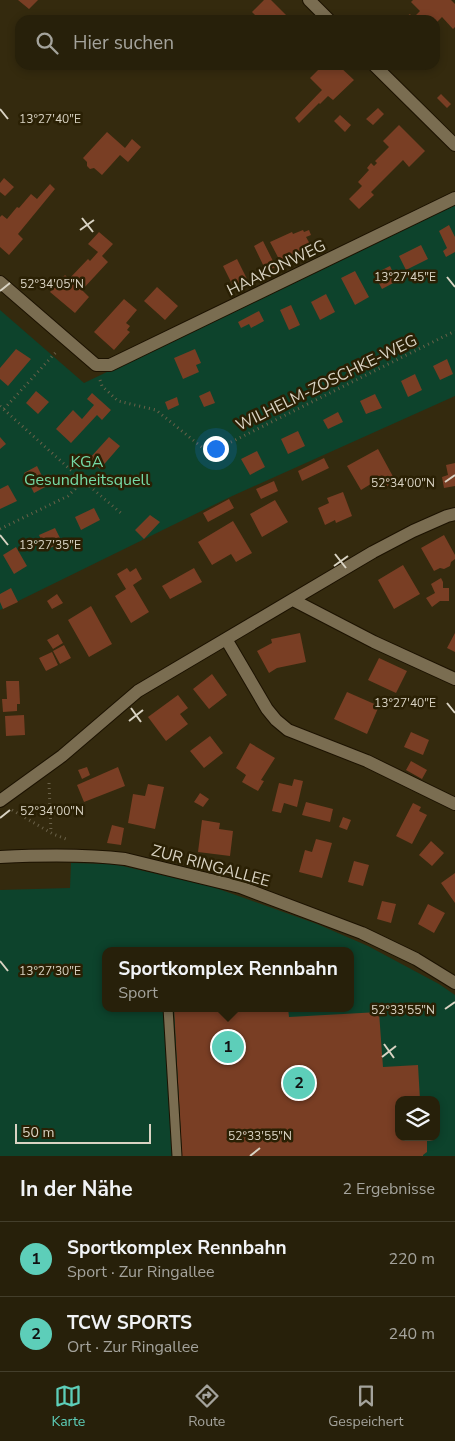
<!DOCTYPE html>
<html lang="de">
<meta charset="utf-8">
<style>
:root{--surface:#27200a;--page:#332d18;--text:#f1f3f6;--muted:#a4a39c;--line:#433e2b;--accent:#5dceb9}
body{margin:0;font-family:"Nunito Sans",sans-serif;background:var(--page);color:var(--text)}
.controls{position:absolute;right:15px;bottom:15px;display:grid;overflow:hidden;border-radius:10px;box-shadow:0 2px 8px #0003}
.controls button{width:45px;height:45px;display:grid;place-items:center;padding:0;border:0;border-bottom:1px solid var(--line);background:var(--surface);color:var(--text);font:25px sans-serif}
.scale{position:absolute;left:15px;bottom:12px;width:136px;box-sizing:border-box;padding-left:5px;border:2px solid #d9d3c3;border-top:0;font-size:14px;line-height:18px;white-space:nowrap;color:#d9d3c3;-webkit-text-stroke:4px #2a2004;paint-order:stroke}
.you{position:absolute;left:215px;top:448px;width:18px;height:18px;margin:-12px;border:4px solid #fff;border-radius:50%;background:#1a73e8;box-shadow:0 0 0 8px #1a73e833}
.badge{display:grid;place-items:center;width:32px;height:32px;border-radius:50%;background:var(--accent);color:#111;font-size:16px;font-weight:700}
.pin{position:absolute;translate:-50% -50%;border:2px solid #fff;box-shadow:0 1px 5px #0006}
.popup{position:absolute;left:102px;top:947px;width:252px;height:65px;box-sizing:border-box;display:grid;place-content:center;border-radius:10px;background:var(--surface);filter:drop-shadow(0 1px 4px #0005);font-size:16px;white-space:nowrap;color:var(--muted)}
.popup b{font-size:19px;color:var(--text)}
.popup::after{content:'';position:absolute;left:50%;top:100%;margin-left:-10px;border:10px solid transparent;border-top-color:var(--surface)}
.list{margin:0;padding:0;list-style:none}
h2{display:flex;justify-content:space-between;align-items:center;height:65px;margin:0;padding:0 20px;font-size:21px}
h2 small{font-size:16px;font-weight:400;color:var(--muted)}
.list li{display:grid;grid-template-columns:32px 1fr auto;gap:15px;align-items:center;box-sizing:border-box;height:75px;padding:0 20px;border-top:1px solid var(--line)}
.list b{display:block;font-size:19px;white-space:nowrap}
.list p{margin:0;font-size:16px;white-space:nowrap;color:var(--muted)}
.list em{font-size:16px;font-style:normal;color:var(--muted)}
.icon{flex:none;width:28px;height:28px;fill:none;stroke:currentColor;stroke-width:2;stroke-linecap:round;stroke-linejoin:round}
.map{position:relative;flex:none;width:455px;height:1156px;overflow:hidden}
.search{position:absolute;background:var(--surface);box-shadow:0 2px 8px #0003;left:15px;right:15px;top:15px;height:55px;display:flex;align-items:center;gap:12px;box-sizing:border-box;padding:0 18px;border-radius:15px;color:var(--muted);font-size:19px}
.sheet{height:215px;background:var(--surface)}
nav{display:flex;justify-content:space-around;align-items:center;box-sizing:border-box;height:70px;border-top:1px solid var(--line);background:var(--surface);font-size:14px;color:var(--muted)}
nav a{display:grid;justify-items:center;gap:2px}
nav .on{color:var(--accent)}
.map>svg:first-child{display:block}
</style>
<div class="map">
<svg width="455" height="1156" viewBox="0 0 455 1156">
<rect width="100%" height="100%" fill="#342a0e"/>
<path fill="#0d432c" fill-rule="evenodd" d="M455,205V396L230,497L0,610V310L84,383Z
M71,863L114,864L213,887L317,924L368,946L439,984L455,995V1156H0V890L70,888ZM106,951H350V1008H106ZM399,1100H436V1137H399Z"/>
<path fill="#793e24" d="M18,0H38L29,9Z
M264,0H271L291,20H257L258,18L252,12Z
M413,0H451L455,4V27L453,29L442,17L435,24V20H401L406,15L407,16L410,14L413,18L420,11L411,2Z
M323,65H338L354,80L333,100L328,96L320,104L319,103L299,123L295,118L322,90L310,78Z
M441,94L451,104L447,108L437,98Z
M378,108L384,114L373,125L366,119Z
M340,115L351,125L345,132L334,121Z
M399,125L425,151L409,167L403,160L371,192L374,195L359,209L349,199L362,186L358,182L369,170L367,168L371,163L374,166L377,163L375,161L389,147L383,141Z
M107,132L125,148L132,139L141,147L128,162L120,155L102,175L94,168L90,169L87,166V162L83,158Z
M4,178L14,187L5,196L0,192V183Z
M50,184L55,189L18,234L23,239L9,255L0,247V217L2,215L7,219L17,207L19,208L31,194L37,199Z
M449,225L455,237V252L446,257L443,251L447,248L439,231Z
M303,230L304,232L309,230L311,235L306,237L310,244L300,249L302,253L281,263L270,242L292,232L293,234Z
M99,232L113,244L102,256L108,262L82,290L89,297L75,313L50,292L65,275L69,279L88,259L90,261L98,252L88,244Z
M263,241L276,267L266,271L254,246Z
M421,245L428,259L406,270L399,256Z
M237,259L248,281L234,288L223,266Z
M390,266L397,281L382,289L374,274Z
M355,271L369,297L355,305L341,278Z
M157,287L178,306L165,320L144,301Z
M326,294L335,312L320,320L311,302Z
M124,299L137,310L126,323L130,326L127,330L130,332L114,350L94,332Z
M291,305L300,325L289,330L280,310Z
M259,311L264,321L251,328L249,324L241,328L238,322Z
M16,349L31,359L8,386L0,379V368Z
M195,349L201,363L196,365L199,372L183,379L174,358Z
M447,359L453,374L440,380L433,366Z
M415,374L422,390L408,397L401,381Z
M36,391L49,402L38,414L26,403Z
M210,391L215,403L204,407L199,396Z
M92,393L111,410L102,420L97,415L71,443L56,429L73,410L82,419L94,405L87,399Z
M375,394L382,408L366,414L360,401Z
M177,397L179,405L168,410L165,402Z
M338,412L343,422L328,429L323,420Z
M298,431L305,446L288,454L281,439Z
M0,437L6,444L0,449Z
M109,437L120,446L100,469L89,459Z
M378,449L396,482L381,489L379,484L374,482L361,490L347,466Z
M257,451L265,467L250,475L241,459Z
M324,458L329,468L302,481L298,471Z
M455,463V486L444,488L442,477L448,475L446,465Z
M37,466L47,486L34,493L24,473Z
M274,481L278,491L261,499L256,489Z
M8,485L17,501L0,509V489Z
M343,492L352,516L336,523L335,520L325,525L318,508L329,503L327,498Z
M229,499L234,508L208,522L203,513Z
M275,500L288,522L262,537L250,514Z
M94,508L100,520L81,530L75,517Z
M150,515L160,522L144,539L135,530Z
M233,521L252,553L236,562L231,554L212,565L198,542Z
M55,528L62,542L46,550L39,535Z
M444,535L455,555V559L451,562L450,566L444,569L440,568L434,571L421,548Z
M16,547L27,566L14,574L3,555Z
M403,565L420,594L394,609L378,580Z
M127,568L130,572L136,568L142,579L133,585L149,612L131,623L115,596L126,589L117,574Z
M194,568L202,582L170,599L162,586Z
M441,578L443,582V588H449V601H440L432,607L426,598L435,593L431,584Z
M11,588L18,602L3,609L0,602V594Z
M57,594L63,603L52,609L47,601Z
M91,606L112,644L89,657L68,620Z
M300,633L306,662L277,668L269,673L257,651L272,643L271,639Z
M455,633V652L447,648Z
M58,634L63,643L53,649L47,640Z
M64,645L71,658L60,664L53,651Z
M52,652L58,665L46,671L39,658Z
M379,658L407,671L396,693L368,680Z
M212,674L227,695L209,709L193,689Z
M6,681H19L20,704H17V711L3,712L2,699H7Z
M347,692L379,706L367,734L334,719Z
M178,695L188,708L180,714L188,724L166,741L148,717Z
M24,715L25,735L6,736L5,716Z
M411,732L429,740L423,755L404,747Z
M210,736L223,753L204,768L190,751Z
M250,743L275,758L261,780L264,781L258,791L242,782L246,775L236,768Z
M411,761L427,770L422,779L406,770Z
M87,767L90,775L82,779L78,770Z
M118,767L125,786L84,802L77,785Z
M294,779L303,781L297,807L284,803L281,813L272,811L279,783L292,786Z
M148,784L164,787L155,829L128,823L133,794L145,796Z
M200,793L209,799L203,807L194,802Z
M306,802L333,809L330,822L302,815Z
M413,803L421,807L419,811L427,815L412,844L396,836Z
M343,817L351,820L347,830L339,827Z
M202,820L220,823L219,829L233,831L230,856L198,852Z
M112,825L124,828L121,845L107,843Z
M316,839L332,843L322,878L299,872L305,850L312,852Z
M431,841L444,853L432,866L419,855Z
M354,861L369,865L363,886L348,882Z
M455,873V903L441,883Z
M382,901L396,904L391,923L377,919Z
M428,904L445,913L434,933L418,924Z
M174,1008H288L289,1017L379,1012L383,1067L418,1065L420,1100H399V1137H422L427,1139V1152L423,1155V1156H182Z"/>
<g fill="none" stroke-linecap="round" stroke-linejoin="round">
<defs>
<path id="lane" d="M168,1008L177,1156"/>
<path id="street" d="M309,0L329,20
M374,65L455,145
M0,282L96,365H110L455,198
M293,600L374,642L455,679
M226,639L267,709L276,720L288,730L367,761L455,804
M0,801L62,756L138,691L373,552L413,531L447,516L455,514
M0,857C41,855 84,854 125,859L240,887L362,933L416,959L455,983"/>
</defs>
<use href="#lane" stroke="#1c1200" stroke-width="11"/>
<use href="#street" stroke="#1c1200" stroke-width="14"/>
<path stroke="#6a6149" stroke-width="3" stroke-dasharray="1 4" stroke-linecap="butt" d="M100,380L102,386L118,401L156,410L209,453L455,331
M0,406L73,472L122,514
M4,409L57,351
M0,529L68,496L75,489L77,481L74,474
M49,783L51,832
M12,810L53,834L66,839"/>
<use href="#lane" stroke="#7a6d51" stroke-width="9"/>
<use href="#street" stroke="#7a6d51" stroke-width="12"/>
</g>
<path fill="none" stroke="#d9d3c3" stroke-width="2" d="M0,109L8,119M82,218L93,232M80,230L94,220M447,277L455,287M0,291L10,283M445,482L455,475M0,535L8,545M335,554L346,568M334,566L348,556M447,703L455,713M131,708L141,722M129,721L143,710M0,818L10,810M0,961L8,971M445,1009L455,1002M384,1044L394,1058M382,1057L396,1046M250,1156L260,1148"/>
<g text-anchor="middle" stroke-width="5" stroke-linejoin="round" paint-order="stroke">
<g font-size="16" fill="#d9d3c3" stroke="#2a2004">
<text transform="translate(276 267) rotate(-26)" y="6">HAAKONWEG</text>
<text transform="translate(326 382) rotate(-26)" y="6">WILHELM-ZOSCHKE-WEG</text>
<text transform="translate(211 865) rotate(15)" y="6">ZUR RINGALLEE</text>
</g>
<g font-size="16" fill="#75daa6" stroke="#2a2004">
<text x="87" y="467">KGA<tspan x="87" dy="18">Gesundheitsquell</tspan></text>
</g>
</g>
<g font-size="12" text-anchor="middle" fill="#d9d3c3" stroke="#2a2004" stroke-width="5" stroke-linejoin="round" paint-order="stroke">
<text x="50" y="123">13°27'40"E</text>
<text x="405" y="281">13°27'45"E</text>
<text x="52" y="288">52°34'05"N</text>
<text x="403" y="487">52°34'00"N</text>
<text x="50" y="549">13°27'35"E</text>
<text x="405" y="707">13°27'40"E</text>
<text x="52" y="815">52°34'00"N</text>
<text x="50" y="975">13°27'30"E</text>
<text x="403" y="1014">52°33'55"N</text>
<text x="260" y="1140">52°33'55"N</text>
</g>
</svg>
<div class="controls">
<button><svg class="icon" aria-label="layers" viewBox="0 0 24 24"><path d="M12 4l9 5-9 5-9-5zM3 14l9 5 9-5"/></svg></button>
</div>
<div class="scale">50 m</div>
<div class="you"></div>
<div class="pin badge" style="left:228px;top:1047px">1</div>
<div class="popup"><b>Sportkomplex Rennbahn</b>Sport</div>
<div class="pin badge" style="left:299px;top:1083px">2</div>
<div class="search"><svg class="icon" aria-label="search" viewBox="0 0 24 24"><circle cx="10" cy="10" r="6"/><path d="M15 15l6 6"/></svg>Hier suchen</div>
</div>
<section class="sheet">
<h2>In der Nähe<small>2 Ergebnisse</small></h2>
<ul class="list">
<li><span class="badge">1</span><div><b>Sportkomplex Rennbahn</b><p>Sport · Zur Ringallee</p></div><em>220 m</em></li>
<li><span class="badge">2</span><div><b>TCW SPORTS</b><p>Ort · Zur Ringallee</p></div><em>240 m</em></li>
</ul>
</section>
<nav>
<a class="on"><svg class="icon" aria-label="map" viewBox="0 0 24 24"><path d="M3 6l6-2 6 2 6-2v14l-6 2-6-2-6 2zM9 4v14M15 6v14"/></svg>Karte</a>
<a><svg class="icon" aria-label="directions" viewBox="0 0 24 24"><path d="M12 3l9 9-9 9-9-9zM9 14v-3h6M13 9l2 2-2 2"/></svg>Route</a>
<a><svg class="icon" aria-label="saved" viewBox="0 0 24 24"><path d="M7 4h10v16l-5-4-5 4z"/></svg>Gespeichert</a>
</nav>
